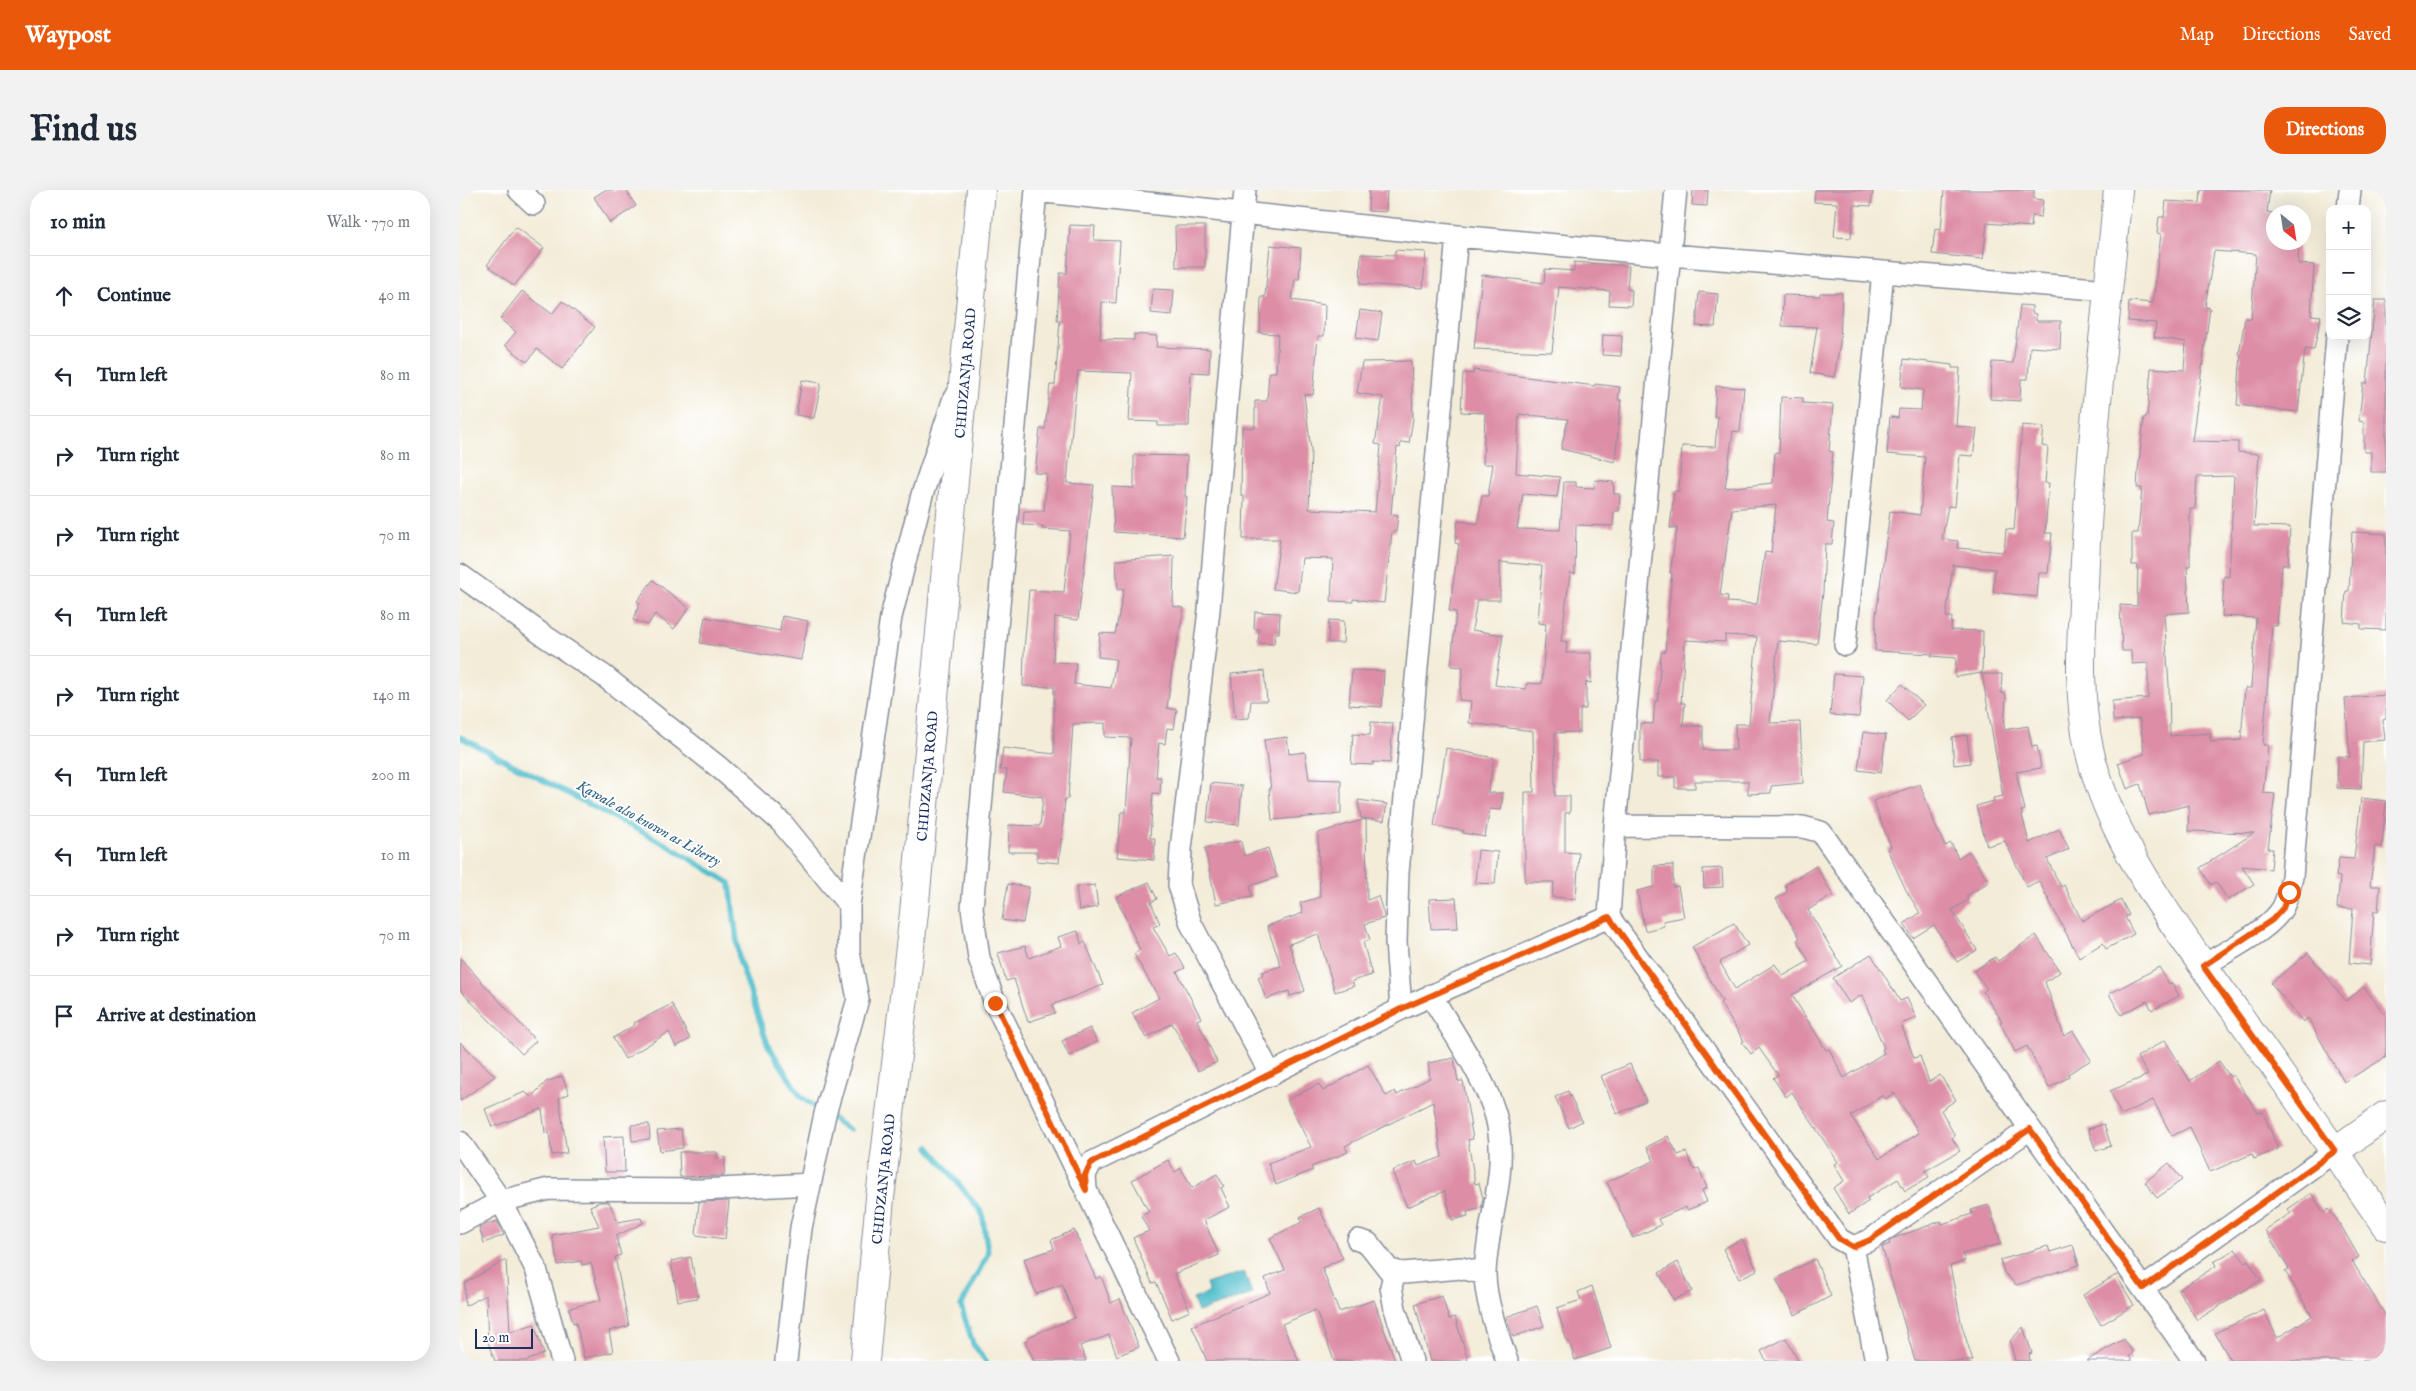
<!DOCTYPE html>
<meta charset="utf-8">
<style>
:root{--surface:#fff;--page:#f2f2f3;--text:#1f2937;--muted:#747a83;--line:#e0e1e3;--accent:#ea580c}
body{margin:0;font-family:"IM FELL English",serif;background:var(--page);color:var(--text)}
.controls{position:absolute;right:15px;top:15px;display:grid;overflow:hidden;border-radius:10px;box-shadow:0 5px 20px #0002}
.controls button{width:45px;height:45px;display:grid;place-items:center;padding:0;border:0;border-bottom:1px solid var(--line);background:var(--surface);color:var(--text);font:25px sans-serif}
.compass{position:absolute;left:1806px;top:15px;width:45px;height:45px;border-radius:50%;background:var(--surface);box-shadow:0 5px 20px #0002;rotate:150deg}
.scale{position:absolute;left:15px;bottom:12px;width:58px;box-sizing:border-box;padding-left:5px;border:2px solid #1b2f5e;border-top:0;font-size:14px;line-height:18px;white-space:nowrap;color:#1b2f5e;-webkit-text-stroke:4px #fff;paint-order:stroke}
.stop{position:absolute;width:15px;height:15px;margin:-11px;border:4px solid #ea580c;border-radius:50%;background:#fff}
.stop.end{background:#ea580c;border-color:#fff;box-shadow:0 1px 5px #0008}
.list{margin:0;padding:0;list-style:none}
h2{display:flex;justify-content:space-between;align-items:center;height:65px;margin:0;padding:0 20px;font-size:21px}
h2 small{font-size:16px;font-weight:400;color:var(--muted)}
.list li{display:grid;grid-template-columns:32px 1fr auto;gap:15px;align-items:center;box-sizing:border-box;height:80px;padding:0 20px;border-top:1px solid var(--line)}
.list b{display:block;font-size:19px;white-space:nowrap}
.list em{font-size:16px;font-style:normal;color:var(--muted)}
.icon{flex:none;width:28px;height:28px;fill:none;stroke:currentColor;stroke-width:2;stroke-linecap:round;stroke-linejoin:round}
.map{position:relative;flex:none;width:1926px;height:1171px;overflow:hidden;border-radius:20px}
header{display:flex;align-items:center;gap:30px;box-sizing:border-box;height:70px;padding:0 25px;background:var(--accent);color:#fff}
header strong{font-size:24px}
nav{display:flex;gap:28px;margin-inline-start:auto;font-size:18px}
.intro{display:flex;align-items:center;justify-content:space-between;box-sizing:border-box;height:120px;padding:0 30px}
h1{margin:0;font-size:35px}
.button{padding:12px 22px;border-radius:20px;background:var(--accent);color:#fff;font-size:18px;font-weight:700}
main{display:flex;gap:30px;padding:0 30px}
aside{flex:1;background:var(--surface);border-radius:20px;box-shadow:0 5px 20px #0002}
.map>svg:first-child{display:block}
</style>
<header>
<strong>Waypost</strong>
<nav><a>Map</a><a>Directions</a><a>Saved</a></nav>
</header>
<div class="intro"><h1>Find us</h1><a class="button">Directions</a></div>
<main>
<aside>
<h2>10 min<small>Walk · 770 m</small></h2>
<ul class="list">
<li><svg class="icon" aria-label="ahead" viewBox="0 0 24 24"><path d="M12 20V5M6 11l6-6 6 6"/></svg><div><b>Continue</b></div><em>40 m</em></li>
<li><svg class="icon" aria-label="left" viewBox="0 0 24 24"><path d="M17 20v-9H6M10 6l-5 5 5 5"/></svg><div><b>Turn left</b></div><em>80 m</em></li>
<li><svg class="icon" aria-label="right" viewBox="0 0 24 24"><path d="M7 20v-9h11M14 6l5 5-5 5"/></svg><div><b>Turn right</b></div><em>80 m</em></li>
<li><svg class="icon" aria-label="right" viewBox="0 0 24 24"><path d="M7 20v-9h11M14 6l5 5-5 5"/></svg><div><b>Turn right</b></div><em>70 m</em></li>
<li><svg class="icon" aria-label="left" viewBox="0 0 24 24"><path d="M17 20v-9H6M10 6l-5 5 5 5"/></svg><div><b>Turn left</b></div><em>80 m</em></li>
<li><svg class="icon" aria-label="right" viewBox="0 0 24 24"><path d="M7 20v-9h11M14 6l5 5-5 5"/></svg><div><b>Turn right</b></div><em>140 m</em></li>
<li><svg class="icon" aria-label="left" viewBox="0 0 24 24"><path d="M17 20v-9H6M10 6l-5 5 5 5"/></svg><div><b>Turn left</b></div><em>200 m</em></li>
<li><svg class="icon" aria-label="left" viewBox="0 0 24 24"><path d="M17 20v-9H6M10 6l-5 5 5 5"/></svg><div><b>Turn left</b></div><em>10 m</em></li>
<li><svg class="icon" aria-label="right" viewBox="0 0 24 24"><path d="M7 20v-9h11M14 6l5 5-5 5"/></svg><div><b>Turn right</b></div><em>70 m</em></li>
<li><svg class="icon" aria-label="arrive" viewBox="0 0 24 24"><path d="M6 21V4h12l-3 4 3 4H6"/></svg><div><b>Arrive at destination</b></div></li>
</ul>
</aside>
<div class="map">
<svg width="1926" height="1171" viewBox="0 0 1926 1171">
<rect width="100%" height="100%" fill="#fff"/>
<filter id="ink" filterUnits="userSpaceOnUse"><feTurbulence type="fractalNoise" baseFrequency=".02" numOctaves="2"/><feDisplacementMap in="SourceGraphic" scale="10" xChannelSelector="R" yChannelSelector="G"/><feConvolveMatrix kernelMatrix="1 2 1 2 8 2 1 2 1" color-interpolation-filters="sRGB"/></filter>
<filter id="wash" filterUnits="userSpaceOnUse"><feTurbulence type="fractalNoise" baseFrequency=".0096" numOctaves="4" result="noise"/><feDisplacementMap in="SourceGraphic" scale="20" xChannelSelector="R" yChannelSelector="G"/><feGaussianBlur stdDeviation="1.12" result="paint"/><feColorMatrix in="noise" values="0 0 0 0 0 0 0 0 0 0 0 0 0 0 0 0 0 1.4 0 .05"/><feComposite in="paint" operator="in"/></filter>
<g filter="url(#wash)">
<rect width="100%" height="100%" fill="#f3ecd8"/>
<path fill="#53bfcd" stroke="#377796" d="M784,1082L792,1104L738,1122L733,1109L749,1103L746,1094Z"/>
<g fill="none" stroke-linecap="round" stroke-linejoin="round">
<path stroke="#53bfcd" stroke-width="5.5" d="M0,547L207,655L270,693L279,769L308,855L341,907L361,921
M369,926L389,940
M469,957L522,1023L528,1063L501,1116L513,1154L526,1171"/>
</g>
<g id="blocks">
<path fill="#dd8da6" fill-rule="evenodd" d="M145,0H166L176,16L150,33L134,7Z
M909,0H927L926,22L908,21Z
M1233,0H1248L1247,16L1232,15Z
M1355,0H1413L1411,16L1394,15L1391,48L1374,47L1377,13L1354,12Z
M1484,0H1574V9L1583,10L1581,27L1572,26L1571,37L1527,33L1523,69L1472,64L1475,39L1481,40Z
M1741,0H1810L1807,22L1814,23V52H1839L1838,74L1854,75L1851,125L1861,126L1854,160L1845,159L1838,222L1777,215L1781,164H1779L1785,128L1791,129L1796,64L1754,61L1745,117L1750,118L1732,251L1778,252V262L1799,264L1794,336L1830,337L1828,375H1822L1817,436L1812,435L1803,555H1808L1803,603L1815,604L1808,659H1813L1811,679L1782,676L1794,694L1768,710L1756,692L1751,695L1740,678L1794,643L1728,641L1729,615L1689,625L1680,594L1667,599L1658,573L1684,564L1680,529L1653,531L1652,511L1688,508V473L1672,474L1671,461H1662L1660,415L1677,416L1678,375H1672V343H1678L1682,298H1677L1678,281L1684,227H1687L1691,178L1724,180L1726,152L1694,147L1696,133L1668,131L1669,111L1693,113L1701,44L1697,43L1699,27H1704L1706,11L1740,13ZM1774,286L1769,387L1764,386L1762,426L1796,428L1791,498H1785L1781,550L1751,552L1750,543L1710,546L1709,495L1704,424L1729,422L1727,376H1730V319H1735L1737,287Z
M610,35L635,36L634,50L660,51L656,113L642,112L640,149L674,150V144L697,146L696,157L750,159L749,183L731,182L729,236H698V232L669,231L672,183L618,181L614,217L607,293L634,295L618,430L595,427L593,472L616,473L614,494L651,498L656,469L638,467L640,443L655,444L664,399H658L656,370L714,366L713,416L724,418L713,472L707,518L717,520L714,539L707,538L705,554L699,553L696,587H701L700,604L693,603L690,648H695L694,670L657,667L661,622H666L671,548L645,547V533L613,534L608,609H605L599,673L577,671V662H548L549,635L580,636L583,607L544,602L547,580H540L543,558L594,564V497L563,496L564,461L569,400L604,402L610,341L582,339L583,336L563,335L564,321H584L587,284L575,283L580,239H585L590,195H595L600,131H597L600,83H607Z
M715,36H745V77H716Z
M56,37L84,58L54,96L27,75Z
M810,55L841,58L839,89H835L832,110L865,115L864,146H858L853,205L844,204L851,260L849,319L915,322L921,255L915,254L923,207L897,203L902,172L951,171L953,229L949,253L941,252L940,258L937,257L931,324L938,325L936,342H932L924,413L893,409V412L871,411L873,369L842,368L838,402L813,399L820,349H783L784,306H781L782,237L795,238V211H807L809,182H816L818,144L800,143L801,107H805Z
M935,60L966,62L963,98L900,94L901,64L935,65Z
M1114,72L1169,76L1167,99L1172,100L1171,116L1149,115L1150,101L1099,97L1092,162L1014,159L1022,85L1084,93L1085,79L1114,81Z
M693,99L714,100L712,125L691,123Z
M62,101L92,124L102,111L135,137L102,179L77,159L67,172L45,155L56,142L40,129Z
M1239,102L1258,104L1255,137L1236,136Z
M1360,103H1382L1380,153L1374,187L1350,183L1357,137L1322,136L1323,105L1360,106Z
M1915,110H1926V282H1911V262H1904V232L1899,231L1903,193H1907Z
M1560,115L1572,116V123L1576,124V131H1601L1600,159L1570,157L1568,189H1561L1560,211L1530,209L1532,172L1553,173Z
M900,120L922,123L918,151L896,148Z
M1143,145L1162,146L1161,166L1142,165Z
M1444,169L1492,175V178H1500L1496,236L1517,239L1513,266L1500,265L1495,317L1488,316L1482,349L1498,351L1497,358L1544,362L1546,339L1554,340L1562,235L1584,237L1582,256L1588,257L1585,293H1589L1585,343H1592L1588,383H1579L1577,407L1533,402L1535,379L1493,375L1486,427H1492L1491,440L1523,441L1522,483L1495,487L1496,468L1471,466L1473,464L1415,461L1416,426L1430,321L1460,325L1465,267L1427,264L1430,227L1438,228L1439,219L1461,220L1463,200L1441,197Z
M1013,180L1135,196V194L1160,197L1158,210H1161L1155,272L1101,259L1108,229L1059,224L1056,283L1100,287L1097,307L1063,304L1057,339L1100,340L1104,292H1116V297L1134,298L1135,290L1153,292L1154,304H1160L1159,321H1154L1153,336L1116,335L1115,384L1110,383L1101,451L1107,452L1106,463H1131V493L1126,492V519H1120V542L1095,543V606H1110V623H1105V662L1119,663L1116,709L1092,707L1094,692H1065V602H1074L1073,541L1009,533L1011,511L999,510L1003,477L991,476L996,422L989,421L999,354L995,353L998,331L1018,334L1022,306H1028L1033,274H1023L1025,223L1001,222L1003,183L1013,184ZM1040,372L1082,376L1078,433L1086,434L1082,494L1067,493L1066,499L1035,495L1043,445L1012,440L1017,410H1040Z
M342,190L361,193L354,228L336,225Z
M1256,196L1284,198L1280,242L1273,241L1265,298L1313,293L1315,262L1319,263L1321,207L1343,208V213L1373,215L1369,261L1373,262L1367,332L1374,333L1372,354H1365L1363,402L1357,454L1318,451L1310,533L1340,532L1343,593L1311,596V603L1288,604V591H1235V598H1215V587H1198V572H1180V533L1193,534L1195,511H1198L1201,462H1205L1212,383H1210L1217,338H1210L1214,301H1219L1222,256L1255,257L1258,227H1254ZM1316,315L1311,363L1305,362L1297,414L1267,412L1268,406L1260,405L1272,319ZM1265,445L1297,447L1289,534H1275L1276,560H1243V536H1223L1225,513H1221L1225,450L1265,452Z
M674,265L727,266L725,306L727,307L723,347L654,342L652,297L674,298Z
M1892,342L1926,344V440L1901,439V434L1884,432L1886,401H1889Z
M193,390L229,418L214,439L195,424L188,435L173,430L180,413L177,411Z
M795,422L820,423L819,443H815L814,454L798,453L799,439H794Z
M322,426L348,431L341,470L240,453L245,427L320,441Z
M869,430L884,431L883,453H868Z
M892,480L924,481L922,517L889,515Z
M804,481L807,511H791L789,528L775,529L771,484Z
M1374,484L1403,486L1399,527L1370,525Z
M1522,484H1542L1541,503L1546,504L1544,540L1568,536L1572,557L1577,556L1581,578L1556,582L1565,620L1561,621L1569,653L1599,639L1609,659L1587,669L1601,697L1604,695L1622,731L1661,710L1669,725L1665,727L1674,744L1646,759L1643,753L1619,768L1579,691L1567,697L1545,651L1527,656L1516,616L1534,611L1533,608L1543,606Z
M1442,494L1464,515L1448,531L1427,510Z
M1926,505V529L1923,530L1925,550L1903,552L1901,599L1877,598L1878,566L1890,567L1885,508Z
M911,532L933,533L930,573L913,572V575L891,574L893,544L910,545Z
M1403,542L1426,545L1421,583L1398,580Z
M1507,545L1510,573L1494,575L1492,547Z
M827,547L829,564L845,562L849,589L881,590V624L812,630L809,599H811L804,550Z
M986,558L1034,568L1028,603H1043L1041,620L1030,619L1025,647L1003,643L1004,641L974,636Z
M751,593L782,596L779,635L747,632Z
M1460,594L1476,637L1485,656L1491,653L1498,668L1509,661L1529,692L1506,706L1508,710L1492,720L1517,760L1497,772L1474,735L1453,748L1444,734L1460,723L1446,700L1427,659L1431,657L1413,611Z
M1901,608L1926,611L1922,657L1915,656L1910,696H1920L1918,721H1914L1910,775L1889,773L1893,719L1877,718L1880,687L1876,686L1879,668L1894,669Z
M898,610L927,614L924,631L901,628Z
M906,629L907,710L918,706L924,725V728L905,734L910,750L903,752L912,785L892,791L894,796L875,802L858,744L829,754L845,801L830,806L829,801L806,809L798,787L803,785L802,782L821,776L807,736L843,723L840,713L860,707L858,643Z
M781,651L784,666L808,658L817,687L790,696L792,707L756,714L745,658Z
M1018,660L1038,662L1035,694L1015,693Z
M1213,675V697L1218,696L1224,727L1203,731L1204,736L1185,741L1177,701L1194,697V676Z
M1356,676L1373,705L1348,720L1382,776L1332,805L1366,860L1369,859L1384,888L1424,863L1422,859L1424,858L1402,805L1389,813L1373,788L1411,764L1440,811L1447,808L1456,828L1441,834L1454,868L1460,866L1469,892L1480,885L1496,910L1481,920L1495,946L1492,948L1500,961L1465,981L1469,987L1445,1001L1438,989L1407,1008L1409,1011L1389,1024L1373,998L1384,991L1374,974L1378,972L1332,902L1326,907L1313,888L1318,885L1299,858L1291,864L1282,852L1284,851L1260,813L1262,811L1232,757L1274,733L1288,755L1260,772L1275,799L1315,774L1323,786L1349,771L1337,750L1340,748L1316,709L1327,702L1325,695ZM1434,903L1459,943L1419,969L1391,926L1423,905L1425,909Z
M1262,678L1263,697L1244,698L1243,679Z
M689,692L697,709L691,712L700,734L693,737L710,766L716,763L725,778L717,782L741,828L737,830L757,872L738,881L712,833L686,848L672,823L699,808L674,764L680,760L656,707Z
M548,694L569,697L563,733L542,730Z
M635,695L638,717L619,720L616,697Z
M996,708L998,738L971,739L969,709Z
M618,741L621,754L625,752L643,795L592,815L595,823L568,832L554,789L546,791L538,763L565,756L569,768L601,756L598,747Z
M1576,745L1600,782L1585,792L1604,846L1613,841L1631,870L1608,884L1609,887L1589,898L1567,856L1555,862L1540,832L1542,831L1523,802L1527,799L1514,781L1535,767L1538,771Z
M1848,763L1886,811L1904,797L1926,826V867L1884,892L1848,828L1843,832L1811,793Z
M0,768L76,851L62,864L0,800Z
M1699,777L1709,794L1712,793L1719,806L1692,820L1687,811L1661,825L1649,804Z
M212,814L230,849L216,857L209,842L165,869L153,848L175,835L174,833Z
M630,838L637,852L609,866L602,851Z
M1705,850L1730,891L1759,871L1770,887L1773,885L1798,923L1803,922L1818,959L1794,969L1792,964L1750,982L1730,937L1712,946L1693,910L1661,925L1650,901L1688,885L1677,867Z
M0,852L35,886L0,911Z
M994,868L998,891H1003L1013,949L1008,950L1015,994L1019,993L1023,1008L1021,1018L1007,1022L1008,1026L992,1030L985,1001L947,1017L932,981L956,971L958,976L982,967L973,912L885,956L888,962L851,977L853,980L816,995L808,973L851,957L827,910L859,894L863,901L908,875L926,906L935,901L937,905L970,888L968,873Z
M1170,874L1186,911L1157,924L1141,886Z
M102,886L109,904L99,908L107,963L92,965L89,942L85,943L82,919L32,937L25,919L65,902L71,907L86,892Z
M1108,901L1122,931L1109,938L1095,907Z
M189,934L190,949L172,951L171,935Z
M1644,934L1651,956L1636,961L1628,939Z
M221,939L223,958L200,961L197,941Z
M164,946L165,982H145L143,947Z
M1208,946L1218,965L1226,962L1234,980L1239,978L1247,998L1242,1000L1247,1012L1227,1020L1226,1017L1198,1029L1201,1035L1173,1048L1147,992L1194,971L1187,957Z
M219,962H257V968L265,967L264,986L220,987Z
M708,970L715,982L721,978L732,998L757,984L764,996L761,998L770,1017L744,1030L759,1065L714,1084L730,1121L712,1129L696,1092L692,1093L673,1048L689,1041L681,1026L689,1022L672,990Z
M1709,973L1722,990L1697,1008L1685,992Z
M1851,1003L1864,1023L1869,1019L1880,1034L1899,1067L1892,1071L1926,1126V1171H1771L1755,1143L1804,1120L1817,1148L1852,1126L1825,1081L1829,1079L1805,1040L1831,1023L1828,1019Z
M269,1011L265,1049L236,1045L239,1012Z
M140,1012H149L158,1032L181,1028L183,1033L156,1046L161,1065L155,1067L169,1136L149,1141L153,1162L124,1168L116,1132L113,1133L109,1118L141,1110L131,1073L122,1075L121,1071L98,1075L92,1045L139,1036L130,1016Z
M1529,1015L1541,1054L1502,1064L1505,1071L1490,1076L1502,1136L1513,1171H1455L1422,1057L1430,1054L1429,1052L1434,1048L1481,1031L1482,1034L1512,1024L1511,1020Z
M859,1018L883,1068L862,1078L879,1122L914,1110L935,1171H874L856,1120L822,1134L839,1171H747L732,1136L810,1103L805,1088L825,1080L810,1048L842,1032L840,1027Z
M37,1031L44,1045L24,1053L19,1037Z
M614,1040L636,1089L641,1086L651,1113L660,1109L679,1157L657,1166L649,1145L620,1156L626,1171H574L565,1151L569,1149L568,1147L615,1128L602,1094L576,1104L564,1069L594,1059L591,1050Z
M1282,1049L1297,1080L1279,1089L1263,1059Z
M1613,1055L1619,1075L1556,1095L1544,1082L1540,1070L1588,1056L1590,1062Z
M1775,1059L1785,1072L1788,1070L1801,1090L1737,1130L1718,1100L1756,1076L1754,1072Z
M231,1067L238,1108L218,1111L211,1071Z
M1355,1069L1371,1106L1335,1125L1316,1089Z
M46,1070L50,1142L74,1134L84,1164L66,1171H35L28,1152L26,1105L5,1116V1093Z
M1218,1072L1232,1101L1214,1110L1199,1083Z
M1656,1085L1674,1115L1641,1135L1623,1105Z
M1132,1096L1151,1158L1115,1170L1109,1151L1107,1152L1097,1118L1121,1110L1118,1102Z
M982,1106L989,1129L995,1127L1008,1171H970L955,1114Z
M1077,1116L1084,1136L1053,1147L1046,1127Z
M1563,1137L1572,1163L1569,1164L1570,1171H1555L1550,1151Z
M1326,1148L1338,1171H1306L1301,1161Z
M1664,1149L1673,1163L1669,1166L1672,1171H1626Z"/>
</g>
</g>
<g filter="url(#ink)">
<use href="#blocks" fill-opacity="0" stroke="#878e9b" stroke-width="1"/>
<g fill="none" stroke-linecap="round" stroke-linejoin="round">
<defs>
<path id="street" d="M59,0L74,14
M576,0L512,718L519,768L535,813L626,1000
M785,0L749,420L721,659L719,695L731,734L811,885
M1216,0L1155,636L1149,727L1379,1049L1393,1057L1410,1050L1570,939
M576,1L997,46L1210,65L1649,100
M1888,19L1890,0
M0,385L83,445L144,486L261,579L321,632L389,715
M1385,455L1423,82
M1155,636L1343,637L1361,642L1734,1171
M1743,776C1766,761 1811,740 1823,717C1828,707 1830,697 1832,687L1877,146
M971,805C992,842 1031,895 1038,936C1047,986 1027,1033 1025,1083C1025,1111 1038,1145 1047,1171
M941,819L936,752L938,683L997,46
M0,952L41,1011L76,1079L102,1171
M0,1033L41,1011L89,999L242,1000L350,994
M898,1050L908,1053L930,1081L943,1083L1001,1078L1025,1084
M1393,1057L1416,1171
M935,1081L931,1097L935,1119L952,1171
M1683,1098L1875,961
M326,1171L341,1038L365,924L398,809L389,762V715L431,427L462,305L494,208
M709,1171L626,1000L625,985L631,973L941,819L1149,727"/>
<path id="secondary" d="M1658,0C1646,131 1629,263 1624,394C1621,451 1617,508 1630,563C1652,656 1722,746 1777,823C1827,894 1877,964 1926,1036
M1875,961L1926,925
M405,1171L420,1008L454,723L521,0"/>
</defs>
<use href="#street" stroke="#878e9b" stroke-width="24"/>
<use href="#secondary" stroke="#878e9b" stroke-width="30"/>
<use href="#street" stroke="#fff" stroke-width="21"/>
<use href="#secondary" stroke="#fff" stroke-width="28"/>
</g>
</g>
<g fill="none" stroke-linecap="round" stroke-linejoin="round" filter="url(#ink)">
<path stroke="#ea580c" stroke-width="6" d="M535,813L626,1000L625,985L631,973L941,819L1149,727L1379,1049L1393,1057L1410,1050L1570,939L1683,1098L1875,961L1743,776L1812,730L1823,718L1829,702"/>
</g>
<g text-anchor="middle" stroke-width="4" stroke-linejoin="round" paint-order="stroke">
<g font-size="14" fill="#1b2f5e" stroke="#fff">
<text transform="translate(505 183) rotate(-85)" y="5">CHIDZANJA ROAD</text>
<text transform="translate(467 586) rotate(-85)" y="5">CHIDZANJA ROAD</text>
<text transform="translate(423 989) rotate(-84)" y="5">CHIDZANJA ROAD</text>
</g>
<g font-size="15" font-style="italic" fill="#2f6185" stroke="#fff">
<text transform="translate(189 633) rotate(29)" y="5">Kawale also known as Liberty</text>
</g>
</g>
</svg>
<div class="controls">
<button>+</button>
<button>−</button>
<button><svg class="icon" aria-label="layers" viewBox="0 0 24 24"><path d="M12 4l9 5-9 5-9-5zM3 14l9 5 9-5"/></svg></button>
</div>
<svg class="compass" viewBox="-18 -18 36 36"><path d="M0-13l5 13h-10z" fill="#e53935"/><path d="M0 13l5-13h-10z" fill="#747a83"/></svg>
<div class="scale">20 m</div>
<div class="stop" style="left:1829px;top:702px"></div>
<div class="stop end" style="left:535px;top:813px"></div>
</div>
</main>
